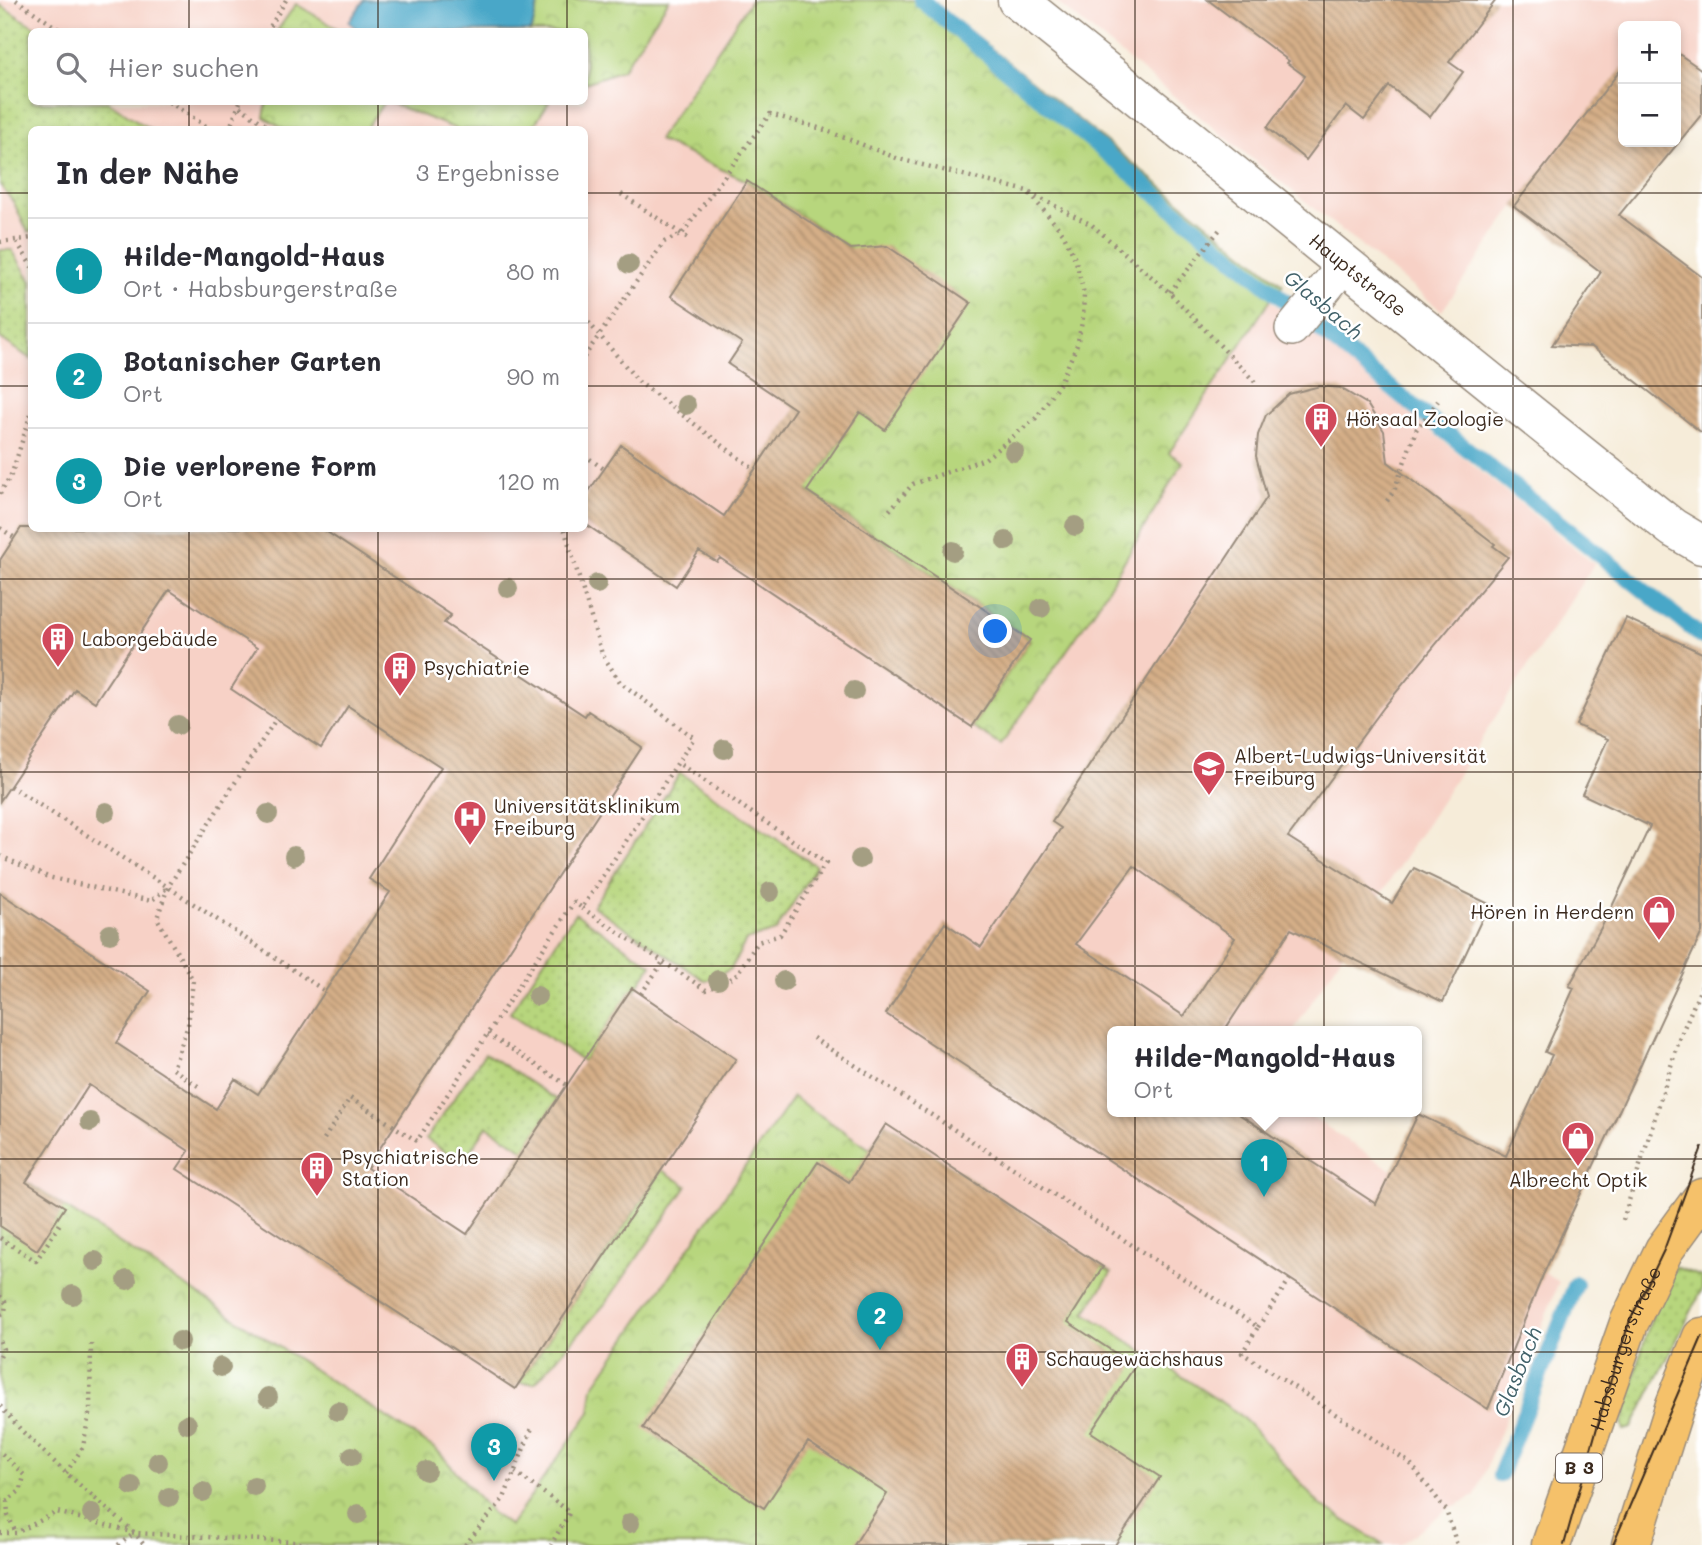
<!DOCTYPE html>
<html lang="de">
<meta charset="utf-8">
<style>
:root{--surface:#fff;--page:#f2f2f3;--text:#2b2b33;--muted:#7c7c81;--line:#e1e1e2;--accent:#1a73e8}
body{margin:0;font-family:Mali,sans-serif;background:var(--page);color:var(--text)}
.controls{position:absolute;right:21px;top:21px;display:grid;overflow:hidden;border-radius:10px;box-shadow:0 4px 10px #0003}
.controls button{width:63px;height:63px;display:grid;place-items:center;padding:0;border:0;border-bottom:2px solid var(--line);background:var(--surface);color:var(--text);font:35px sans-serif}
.you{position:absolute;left:996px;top:632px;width:24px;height:24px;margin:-18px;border:5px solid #fff;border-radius:50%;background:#1a73e8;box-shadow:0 0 0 10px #1a73e833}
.badge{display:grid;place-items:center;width:46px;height:46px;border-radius:50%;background:var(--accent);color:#fff;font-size:23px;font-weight:700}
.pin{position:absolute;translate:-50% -58px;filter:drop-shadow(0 2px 4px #0008)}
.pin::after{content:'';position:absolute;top:37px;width:24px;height:21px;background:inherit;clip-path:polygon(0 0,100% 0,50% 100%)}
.popup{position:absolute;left:1107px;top:1026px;width:315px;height:91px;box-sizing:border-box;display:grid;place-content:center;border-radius:10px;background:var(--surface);filter:drop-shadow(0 2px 5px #0005);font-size:23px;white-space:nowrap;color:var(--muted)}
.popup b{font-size:26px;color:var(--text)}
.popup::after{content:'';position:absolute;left:50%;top:100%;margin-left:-14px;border:14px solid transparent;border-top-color:var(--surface)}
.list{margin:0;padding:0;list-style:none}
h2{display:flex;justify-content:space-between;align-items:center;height:91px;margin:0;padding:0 28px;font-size:30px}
h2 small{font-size:23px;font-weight:400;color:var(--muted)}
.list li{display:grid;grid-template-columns:46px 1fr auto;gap:21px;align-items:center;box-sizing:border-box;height:105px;padding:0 28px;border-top:2px solid var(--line)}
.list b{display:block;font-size:26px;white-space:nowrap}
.list p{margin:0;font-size:23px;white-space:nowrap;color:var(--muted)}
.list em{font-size:23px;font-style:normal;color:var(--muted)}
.icon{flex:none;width:38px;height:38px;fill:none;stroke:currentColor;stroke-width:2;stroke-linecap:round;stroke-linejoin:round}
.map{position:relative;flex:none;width:1702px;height:1545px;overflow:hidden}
.search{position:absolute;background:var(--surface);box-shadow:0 4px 10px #0003;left:28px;top:28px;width:560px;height:77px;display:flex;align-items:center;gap:18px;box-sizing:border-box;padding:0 24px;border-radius:10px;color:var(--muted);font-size:26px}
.panel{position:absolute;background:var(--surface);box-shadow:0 4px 10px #0003;left:28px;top:126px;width:560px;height:406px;border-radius:10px}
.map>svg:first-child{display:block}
</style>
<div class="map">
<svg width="1702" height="1545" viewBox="0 0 1702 1545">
<defs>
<pattern id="grass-dots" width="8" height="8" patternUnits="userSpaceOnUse" patternTransform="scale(1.75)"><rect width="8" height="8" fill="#b7d67d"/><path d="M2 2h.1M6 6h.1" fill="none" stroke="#9eb86c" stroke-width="1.8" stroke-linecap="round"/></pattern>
<pattern id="park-crowns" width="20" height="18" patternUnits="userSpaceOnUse" patternTransform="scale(1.75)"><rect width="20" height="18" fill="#b7d67d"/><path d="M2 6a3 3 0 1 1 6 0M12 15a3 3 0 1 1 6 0" fill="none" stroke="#9eb86c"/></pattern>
<pattern id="building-back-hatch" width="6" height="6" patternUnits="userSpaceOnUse" patternTransform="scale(1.75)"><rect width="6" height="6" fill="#d5af88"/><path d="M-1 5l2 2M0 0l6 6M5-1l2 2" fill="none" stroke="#ae8f6f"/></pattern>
</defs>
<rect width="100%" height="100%" fill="#fff"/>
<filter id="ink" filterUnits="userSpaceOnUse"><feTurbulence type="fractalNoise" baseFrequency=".0143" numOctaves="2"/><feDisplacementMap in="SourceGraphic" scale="14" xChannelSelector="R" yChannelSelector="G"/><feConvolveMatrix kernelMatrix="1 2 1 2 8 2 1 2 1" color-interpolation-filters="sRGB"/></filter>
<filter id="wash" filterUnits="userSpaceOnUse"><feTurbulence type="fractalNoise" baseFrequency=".00686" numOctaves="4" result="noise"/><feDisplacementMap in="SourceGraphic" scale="28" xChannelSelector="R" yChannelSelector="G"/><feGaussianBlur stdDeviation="1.57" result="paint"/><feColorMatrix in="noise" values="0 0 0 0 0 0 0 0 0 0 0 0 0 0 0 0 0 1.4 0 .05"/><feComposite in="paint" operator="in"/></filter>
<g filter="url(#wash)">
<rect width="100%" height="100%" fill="#f6ecd9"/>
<path fill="#f7d1c6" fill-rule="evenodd" d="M0,0H885L1306,329L1594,564L1293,1031H1112V1111H1303L1559,1282L1475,1496L1446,1510L1400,1545H0ZM32,32H584V102H32ZM32,130H584V528H32Z
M1054,0H1702V114L1639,189L1556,238L1514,207L1442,311ZM1623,26H1676V142H1623Z"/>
<path fill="url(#grass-dots)" stroke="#79804e" stroke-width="2" d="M0,5L41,31L32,32V102H108L150,129L32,130V231L28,232L14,203L0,185Z
M0,250H12L31,281V359L0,338Z
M680,773L816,866L776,931L746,940L731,969L706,981L593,906Z
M575,913L652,965L635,990L632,989L583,1061L510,1013Z
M485,1053L557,1100L524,1150L487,1126L462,1163L426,1139Z
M662,1170L687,1186L606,1303L535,1383H519Z
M1670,1265L1702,1277V1290L1632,1428L1624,1430L1622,1424L1646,1335Z"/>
<path fill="url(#park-crowns)" stroke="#79804e" stroke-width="2" d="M539,0H669L622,70L585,83L584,32H529L532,29Z
M751,0H931L1283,285L1270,300L1169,453L1183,462L1097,607L1001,745L972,727L1030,640L778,471L816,477L847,432L819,413L832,393L884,429L865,258L747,181L658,140Z
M296,4L341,31H277Z
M267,102H384L365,130L284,129L264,117Z
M388,102H549L531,130L456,129Z
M793,1097L870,1149L886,1124L1111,1273L1085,1313L1236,1412L1249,1424L1319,1504L1383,1545H0V1165L437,1450L492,1513L510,1526L590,1412L593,1387Z"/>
<path fill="#4aa7c8" stroke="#426873" stroke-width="2" d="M364,0H539L532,29L529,31L443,32L438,28L413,32L359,31L349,22Z"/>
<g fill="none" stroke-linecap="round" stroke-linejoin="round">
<path stroke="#4aa7c8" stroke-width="16" d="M921,0L1360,363L1702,637
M1500,1475L1576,1284"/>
</g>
<g id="blocks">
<path fill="url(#building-back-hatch)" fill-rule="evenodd" d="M1208,0H1496L1449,62L1463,72L1430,117L1389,86L1364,120L1346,106L1306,160L1267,128L1305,76L1287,63L1289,61Z
M1676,52L1702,70V114L1619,215L1702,277V433L1592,347L1552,345L1601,272L1514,206L1623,67V142H1676Z
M747,181L851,249L887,246L971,303L885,430L860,412L807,491L1030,640L972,727L720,558L717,562L699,551L676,586L584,523V498L621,445L724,516L795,409L728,364L742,343L671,296Z
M1320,386L1340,388L1367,404L1384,431L1388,462L1495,544L1493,546L1508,557L1384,707L1288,837L1392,903L1414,868L1489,904L1443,1002L1291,929L1224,1031H1112V1111H1240L1239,1114L1376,1204L1418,1114L1506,1156L1552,1055L1545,1052L1574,988L1569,986L1608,915L1650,826L1582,794L1608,739L1576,725L1626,618L1702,653V932L1543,1275L1488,1409L886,1014L945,923L981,947L1061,828L1052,822L1267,497L1256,456L1258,435L1266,415L1289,394ZM1134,866L1235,938L1184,1016L1076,944Z
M21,528H321L451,615L444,623L585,716L588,711L642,747L367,1168L467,1234L632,988L736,1059L515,1389L177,1169L189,1151L89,1085L26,1182L65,1207L37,1250L0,1226V893L150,991L116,1043L216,1109L235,1079L258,1094L390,892L369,879L441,767L348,706L321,748L276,719L231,689L257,648L169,590L95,702L75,689L0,801V560Z
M886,1124L1103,1267L1068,1322L1135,1366L1091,1432L1160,1477L1115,1545H854L887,1494L808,1442L764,1508L643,1428L818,1162L849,1182Z"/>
</g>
</g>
<g filter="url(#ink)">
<use href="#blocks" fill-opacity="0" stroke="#988b7c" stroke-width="2"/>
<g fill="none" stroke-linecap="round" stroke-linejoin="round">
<defs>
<path id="lane" d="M1292,329L1345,264"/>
<g id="street">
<path id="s1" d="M1017,0C1237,175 1453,354 1673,528L1702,545"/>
</g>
<path id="primary" d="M1551,1545L1629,1323L1664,1250L1702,1198
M1631,1545L1675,1405L1702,1337"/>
</defs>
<use href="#lane" stroke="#988b7c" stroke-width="36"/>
<use href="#street" stroke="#988b7c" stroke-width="41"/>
<use href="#primary" stroke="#988b7c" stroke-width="41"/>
<path stroke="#988b7c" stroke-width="4.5" stroke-dasharray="2 5" stroke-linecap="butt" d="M16,0L63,32
M267,32L286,0
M169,102L212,130
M240,107L273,130
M229,130L240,102
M1030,193L1092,225L1170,293L1255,382
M621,194L691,240
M0,242L32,238
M17,242L32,267
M1170,292L1221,228
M584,317L639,382L755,470
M584,357L664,242L682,234L770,114L822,129L899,159L1027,191L1063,233L1076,261L1084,294L1083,318L1077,345L1060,383L1036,418L985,459L913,484L886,514
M584,455L604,469
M0,494L12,473L32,410
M1387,501L1394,491L1416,430L1438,401
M0,528L15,538
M10,786L168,887
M0,856L48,877L151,901L168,887L325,991
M582,908L706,990L735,977L758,942L780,935L826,863L678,763
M641,994L663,962
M488,1034L567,1085
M813,1038L1258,1327L1242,1353L1410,1463L1446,1510L1457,1545
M198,1086L173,1069L188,1025L193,980L157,918L168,887L276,719
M324,1139L350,1098L417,1141L574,902L582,908L694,738L620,682L602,654L564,528
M1623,1220L1680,1037L1702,986
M0,1238L36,1261L61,1222
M0,1296L6,1303L5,1312L0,1315
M1258,1327L1290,1279
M0,1341L3,1349L0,1356
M0,1406L21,1430L66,1473L135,1533L296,1542L310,1545
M2,1454L24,1475L21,1490L7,1501
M515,1472L570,1512L551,1545
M66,1473L83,1447L90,1409L91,1344
M0,1500L7,1501L8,1515L16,1533
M0,1533H16L57,1512L135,1533L144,1545
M118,1545L135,1533
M465,1545L504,1498L532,1428"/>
<use href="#lane" stroke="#fff" stroke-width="33"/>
<use href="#street" stroke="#fff" stroke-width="38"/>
<use href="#primary" stroke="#f5c16b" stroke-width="38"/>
<g stroke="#3b2a1e" stroke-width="2">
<path id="s2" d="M1564,1545L1607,1392L1629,1323L1664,1250L1702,1147"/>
<path d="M1613,1545L1702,1337"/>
</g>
</g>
<g fill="#a49e82">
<circle cx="629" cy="264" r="10"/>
<circle cx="686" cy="405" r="10"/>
<circle cx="1014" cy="452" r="10"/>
<circle cx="1075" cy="526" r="10"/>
<circle cx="1006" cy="541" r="10"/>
<circle cx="953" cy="551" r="10"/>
<circle cx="597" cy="584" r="10"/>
<circle cx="508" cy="588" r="10"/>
<circle cx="1041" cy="608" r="10"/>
<circle cx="854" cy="691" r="10"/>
<circle cx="178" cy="725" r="10"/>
<circle cx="724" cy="749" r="10"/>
<circle cx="106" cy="812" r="10"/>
<circle cx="268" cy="814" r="10"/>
<circle cx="294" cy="856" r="10"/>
<circle cx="860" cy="859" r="10"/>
<circle cx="770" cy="892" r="10"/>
<circle cx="110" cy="934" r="10"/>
<circle cx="718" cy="980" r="10"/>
<circle cx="784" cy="981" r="10"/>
<circle cx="537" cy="996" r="10"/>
<circle cx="90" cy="1122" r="10"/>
<circle cx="95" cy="1261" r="10"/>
<circle cx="127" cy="1280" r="10"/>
<circle cx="73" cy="1295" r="10"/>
<circle cx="180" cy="1341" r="10"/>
<circle cx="221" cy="1367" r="10"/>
<circle cx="268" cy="1397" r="10"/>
<circle cx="338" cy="1411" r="10"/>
<circle cx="187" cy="1424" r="10"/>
<circle cx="352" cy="1456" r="10"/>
<circle cx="158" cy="1462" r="10"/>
<circle cx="426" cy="1471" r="10"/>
<circle cx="132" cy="1486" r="10"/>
<circle cx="254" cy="1486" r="10"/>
<circle cx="203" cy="1492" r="10"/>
<circle cx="169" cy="1497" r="10"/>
<circle cx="92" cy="1513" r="10"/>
<circle cx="358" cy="1514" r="10"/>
<circle cx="630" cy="1523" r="10"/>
</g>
</g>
<path fill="none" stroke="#3b2a1e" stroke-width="2" stroke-opacity="0.55" d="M189,0V32M378,0V32M567,0V32M756,0V1545M946,0V1545M1135,0V1545M1324,0V1545M1513,0V1545M189,102V130M378,102V130M567,102V130M0,193H32M584,193H1702M0,386H32M584,386H1702M189,528V1545M378,528V1545M567,528V1545M0,579H1702M0,772H1702M0,966H1702M0,1159H1702M0,1352H1702"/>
<defs>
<symbol id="building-pin" viewBox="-11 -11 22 30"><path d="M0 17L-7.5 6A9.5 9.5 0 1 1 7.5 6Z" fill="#d1495b" stroke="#fff"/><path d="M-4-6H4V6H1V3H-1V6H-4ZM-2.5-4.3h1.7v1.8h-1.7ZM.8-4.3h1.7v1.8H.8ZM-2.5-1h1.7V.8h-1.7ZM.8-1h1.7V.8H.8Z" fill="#fff"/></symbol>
<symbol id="university-pin" viewBox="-11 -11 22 30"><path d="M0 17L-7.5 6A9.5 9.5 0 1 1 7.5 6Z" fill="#d1495b" stroke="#fff"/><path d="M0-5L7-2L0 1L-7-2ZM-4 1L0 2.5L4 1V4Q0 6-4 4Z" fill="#fff"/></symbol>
<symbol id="hospital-pin" viewBox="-11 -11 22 30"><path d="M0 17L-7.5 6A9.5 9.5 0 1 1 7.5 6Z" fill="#d1495b" stroke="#fff"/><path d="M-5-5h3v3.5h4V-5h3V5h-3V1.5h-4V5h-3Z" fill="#fff"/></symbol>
<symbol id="shop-pin" viewBox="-11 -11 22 30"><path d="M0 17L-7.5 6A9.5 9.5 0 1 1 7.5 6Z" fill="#d1495b" stroke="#fff"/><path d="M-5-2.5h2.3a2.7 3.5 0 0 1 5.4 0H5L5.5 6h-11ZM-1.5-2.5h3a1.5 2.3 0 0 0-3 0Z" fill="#fff"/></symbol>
</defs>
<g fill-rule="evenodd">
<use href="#building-pin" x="1302" y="400" width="38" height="52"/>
<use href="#building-pin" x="39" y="620" width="38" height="52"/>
<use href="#building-pin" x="381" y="649" width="38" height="52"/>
<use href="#university-pin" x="1190" y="748" width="38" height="52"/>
<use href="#hospital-pin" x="451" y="798" width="38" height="52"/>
<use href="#shop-pin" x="1640" y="893" width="38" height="52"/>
<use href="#shop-pin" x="1559" y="1119" width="38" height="52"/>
<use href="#building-pin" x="298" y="1149" width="38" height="52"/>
<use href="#building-pin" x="1003" y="1340" width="38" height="52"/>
</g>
<g text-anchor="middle" stroke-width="5" stroke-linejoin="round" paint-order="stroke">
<rect fill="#fff" stroke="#766a62" stroke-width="2" x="1556" y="1453.5" width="46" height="29" rx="5"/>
<g font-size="18" font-weight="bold" fill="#3b2a1e">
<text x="1579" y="1474">B 3</text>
</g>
<g font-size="19" fill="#3b2a1e" stroke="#fff">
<text dy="7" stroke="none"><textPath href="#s1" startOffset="438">Hauptstraße</textPath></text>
<text dy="7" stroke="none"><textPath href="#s2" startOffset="206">Habsburgerstraße</textPath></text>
</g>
<g font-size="19" fill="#3b2a1e" stroke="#fff" text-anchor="start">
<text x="1346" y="426">Hörsaal Zoologie</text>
<text x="82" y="646">Laborgebäude</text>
<text x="424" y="675">Psychiatrie</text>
<text x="1234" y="763">Albert-Ludwigs-Universität<tspan x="1234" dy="22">Freiburg</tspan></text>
<text x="494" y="813">Universitätsklinikum<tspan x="494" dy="22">Freiburg</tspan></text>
<text x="1634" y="919" text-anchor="end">Hören in Herdern</text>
<text x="342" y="1164">Psychiatrische<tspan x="342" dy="22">Station</tspan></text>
<text x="1578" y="1187" text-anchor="middle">Albrecht Optik</text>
<text x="1046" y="1366">Schaugewächshaus</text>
</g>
<g font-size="21" font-style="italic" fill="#42626a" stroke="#fff">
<text transform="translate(1323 305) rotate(40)" y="7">Glasbach</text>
<text transform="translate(1518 1372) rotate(-68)" y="7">Glasbach</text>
</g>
</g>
</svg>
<div class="controls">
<button>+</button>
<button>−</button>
</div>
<div class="you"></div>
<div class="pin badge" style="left:1264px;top:1197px;background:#0f9aa8">1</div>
<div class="popup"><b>Hilde-Mangold-Haus</b>Ort</div>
<div class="pin badge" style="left:880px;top:1350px;background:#0f9aa8">2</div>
<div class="pin badge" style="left:494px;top:1481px;background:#0f9aa8">3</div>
<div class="search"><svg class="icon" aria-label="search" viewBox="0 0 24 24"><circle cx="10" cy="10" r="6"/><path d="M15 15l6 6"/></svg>Hier suchen</div>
<section class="panel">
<h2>In der Nähe<small>3 Ergebnisse</small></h2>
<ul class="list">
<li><span class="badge" style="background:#0f9aa8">1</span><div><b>Hilde-Mangold-Haus</b><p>Ort · Habsburgerstraße</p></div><em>80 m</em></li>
<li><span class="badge" style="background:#0f9aa8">2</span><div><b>Botanischer Garten</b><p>Ort</p></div><em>90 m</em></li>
<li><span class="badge" style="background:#0f9aa8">3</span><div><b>Die verlorene Form</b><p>Ort</p></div><em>120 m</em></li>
</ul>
</section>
</div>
